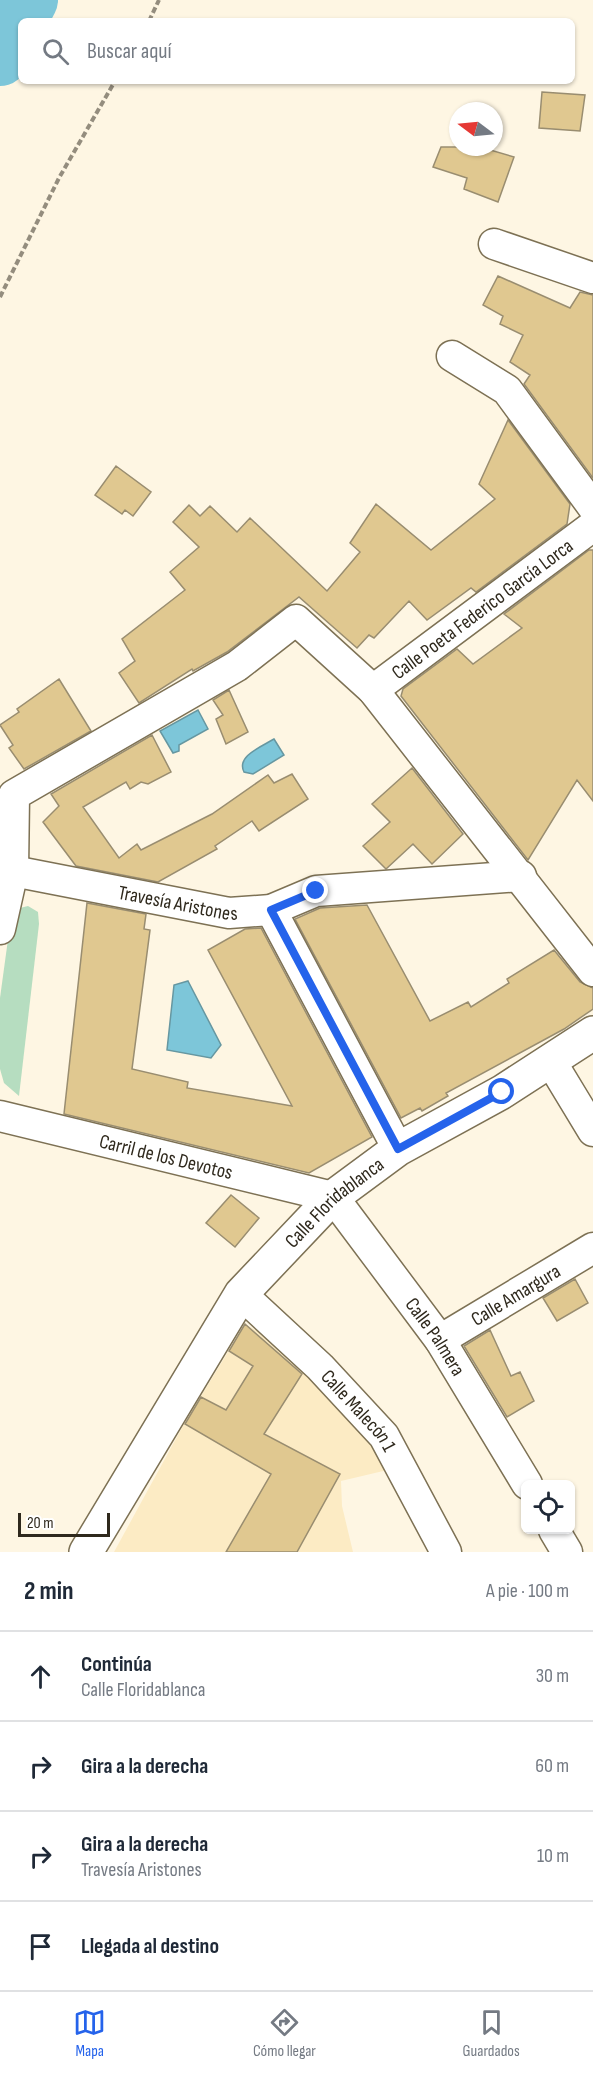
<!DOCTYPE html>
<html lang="es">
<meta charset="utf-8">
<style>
:root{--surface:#fff;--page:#f2f2f3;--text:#1f2937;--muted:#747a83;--line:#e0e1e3;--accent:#2563eb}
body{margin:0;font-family:"Sofia Sans Condensed",sans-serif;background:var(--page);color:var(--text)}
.controls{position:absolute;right:18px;bottom:18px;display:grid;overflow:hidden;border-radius:9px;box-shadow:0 2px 4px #0004}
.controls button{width:54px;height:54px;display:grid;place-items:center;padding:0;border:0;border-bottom:2px solid var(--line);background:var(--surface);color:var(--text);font:30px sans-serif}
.compass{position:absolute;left:449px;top:102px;width:54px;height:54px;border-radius:50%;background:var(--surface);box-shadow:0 2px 4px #0004;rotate:286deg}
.scale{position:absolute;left:18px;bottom:15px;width:92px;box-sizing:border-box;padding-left:6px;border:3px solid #2f291d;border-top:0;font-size:16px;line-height:21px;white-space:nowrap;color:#2f291d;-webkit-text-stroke:4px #fff;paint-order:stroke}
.stop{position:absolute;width:18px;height:18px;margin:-14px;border:4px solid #2563eb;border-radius:50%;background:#fff}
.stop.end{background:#2563eb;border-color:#fff;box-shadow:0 2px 6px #0008}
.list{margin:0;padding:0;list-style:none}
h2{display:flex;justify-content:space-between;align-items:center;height:78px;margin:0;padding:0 24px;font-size:26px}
h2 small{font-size:20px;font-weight:400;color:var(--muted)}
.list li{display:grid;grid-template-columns:39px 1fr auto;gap:18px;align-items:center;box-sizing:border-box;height:90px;padding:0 24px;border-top:2px solid var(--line)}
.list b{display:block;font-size:22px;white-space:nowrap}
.list p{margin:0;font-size:20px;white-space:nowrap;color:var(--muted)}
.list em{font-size:20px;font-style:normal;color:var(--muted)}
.icon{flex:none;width:33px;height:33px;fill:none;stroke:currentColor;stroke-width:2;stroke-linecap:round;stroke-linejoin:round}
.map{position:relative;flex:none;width:593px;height:1552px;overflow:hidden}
.search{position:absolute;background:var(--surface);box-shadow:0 2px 4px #0004;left:18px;right:18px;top:18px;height:66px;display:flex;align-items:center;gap:15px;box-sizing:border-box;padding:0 21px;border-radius:9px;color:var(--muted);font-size:22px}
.sheet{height:438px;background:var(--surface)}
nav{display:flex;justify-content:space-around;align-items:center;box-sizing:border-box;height:84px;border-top:2px solid var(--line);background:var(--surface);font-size:16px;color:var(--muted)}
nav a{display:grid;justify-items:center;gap:3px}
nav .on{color:var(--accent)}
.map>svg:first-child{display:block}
</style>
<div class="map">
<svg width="593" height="1552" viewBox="0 0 593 1552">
<rect width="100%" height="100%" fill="#fef6e3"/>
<path fill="#fcebc4" d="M245,1324L309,1362L396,1468L341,1481L342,1506L353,1552H114L184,1424Z"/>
<path fill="#b6ddc0" d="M28,906L38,912L39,924L19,1096L4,1083L0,1069V998L12,910Z"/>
<path fill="#7dc6d9" stroke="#6697a1" stroke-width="1.5" d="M198,710L208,729L179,745V751L173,753L160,731Z
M274,739L284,755L253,774L244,772C236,756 261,747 274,739Z
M188,981L221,1045L211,1058L167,1050L174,985Z"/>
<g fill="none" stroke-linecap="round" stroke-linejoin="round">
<path stroke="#7dc6d9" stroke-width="56" d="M0,58L30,0"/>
</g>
<path fill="#e0c890" stroke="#998d70" stroke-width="1.5" d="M542,92L585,95L580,131L539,128Z
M441,147H480L514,157L498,202L464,189L467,178L433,167Z
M498,276L570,308L580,292L593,295V478L524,384L530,375L510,362L523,335L500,324L503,316L483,305Z
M508,420L570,504L567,524L476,592L471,588L427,620L409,601L374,638L369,635L357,648L299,597L227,652L193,671L192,669L139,703L119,673L135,661L122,639L185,590L170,572L199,547L173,522L189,505L200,516L210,506L237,532L250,518L327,591L360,552L350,543L376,504L431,550L495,499L479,484Z
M116,466L151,492L133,516L125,510L122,514L95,495Z
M589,550H593V801L577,780L528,860L401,696L403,689L457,649L473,664L522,628L504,614Z
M59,679L91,731L24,769L9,748L13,745L0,725L19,712L17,709Z
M229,690L248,732L226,744L216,719L223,715L213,700Z
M152,735L171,772L148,784L141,782L130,789L126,782L83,807L119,858L137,844L141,850L212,814L268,775L274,783L292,774L308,799L259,831L252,821L215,846L217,849L158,882L76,866L43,822L59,806L51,794Z
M412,768L463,834L432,864L413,844L386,869L363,846L390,822L372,804Z
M87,903L146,914L144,929L150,930L132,1069L188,1082L187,1088L292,1106L208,950L245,929L261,928L372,1137L309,1173L64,1114Z
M367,905L430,1021L468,1002L471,1007L509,983L507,979L554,950L580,982L593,988V1009L564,1029L446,1093L448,1096L422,1111L420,1108L401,1118L295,919L320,908Z
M231,1195L259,1218L235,1247L206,1223Z
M575,1279L588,1303L557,1321L543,1298Z
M245,1324L302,1374L264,1434L340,1474L297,1552H226L271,1474L185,1424L201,1397L226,1410L253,1366L229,1351Z
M490,1330L511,1376L520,1372L534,1401L507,1417L464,1346Z"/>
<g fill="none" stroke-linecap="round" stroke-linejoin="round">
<defs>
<g id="minor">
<path d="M494,244L593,278"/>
<path d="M452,356L507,390L593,507"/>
<path id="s1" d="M373,690L593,526"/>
<path id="s2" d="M13,871L229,913L271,910L316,891L521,876"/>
<path d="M271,910L398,1149"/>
<path d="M0,929L13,871L14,795L237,666L296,620L373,690L593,971"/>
<path d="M550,1060L593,1131"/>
<path id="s3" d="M0,1116L333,1197L440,1340L527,1484"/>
<path id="s4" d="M241,1294L320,1367L384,1436L446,1552"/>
<path id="s5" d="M440,1340L593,1248"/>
<path d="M554,1530L567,1552"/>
</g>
<g id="secondary">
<path id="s6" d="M86,1552L241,1294L333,1197L398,1149L502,1092L593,1033"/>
</g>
</defs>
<use href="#minor" stroke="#7d7154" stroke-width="33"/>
<use href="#secondary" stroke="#7d7154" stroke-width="36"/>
<path stroke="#948d7e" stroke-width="4" stroke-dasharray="6 3" stroke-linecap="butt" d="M149,21L159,0
M0,297L59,178L115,81"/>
<use href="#minor" stroke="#fff" stroke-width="30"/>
<use href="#secondary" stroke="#fff" stroke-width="33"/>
</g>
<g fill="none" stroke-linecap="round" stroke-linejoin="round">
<path stroke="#2563eb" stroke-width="8" d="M316,891L271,910L398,1149L502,1092"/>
</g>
<g text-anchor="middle" stroke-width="5" stroke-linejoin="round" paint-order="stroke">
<g font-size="20" fill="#2f291d" stroke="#fff">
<text dy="7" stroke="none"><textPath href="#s1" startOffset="136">Calle Poeta Federico García Lorca</textPath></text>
<text dy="7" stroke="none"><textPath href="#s2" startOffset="168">Travesía Aristones</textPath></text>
<text dy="7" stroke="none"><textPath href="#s3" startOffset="171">Carril de los Devotos</textPath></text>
<text dy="7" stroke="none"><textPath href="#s6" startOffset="432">Calle Floridablanca</textPath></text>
<text dy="7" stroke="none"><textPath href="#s5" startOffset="88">Calle Amargura</textPath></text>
<text dy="7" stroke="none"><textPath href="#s3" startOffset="516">Calle Palmera</textPath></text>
<text dy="7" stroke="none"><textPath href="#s4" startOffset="166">Calle Malecón 1</textPath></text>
</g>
</g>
</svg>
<div class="controls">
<button><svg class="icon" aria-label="locate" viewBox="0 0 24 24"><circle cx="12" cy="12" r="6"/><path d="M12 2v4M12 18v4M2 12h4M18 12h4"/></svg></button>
</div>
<svg class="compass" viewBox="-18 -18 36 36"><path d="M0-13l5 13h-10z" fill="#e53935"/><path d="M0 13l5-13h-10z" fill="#747a83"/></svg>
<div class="scale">20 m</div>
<div class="stop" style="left:502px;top:1092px"></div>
<div class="stop end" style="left:316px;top:891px"></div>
<div class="search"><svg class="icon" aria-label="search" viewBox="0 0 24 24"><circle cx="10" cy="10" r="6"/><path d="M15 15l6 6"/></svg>Buscar aquí</div>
</div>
<section class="sheet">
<h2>2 min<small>A pie · 100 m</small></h2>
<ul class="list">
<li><svg class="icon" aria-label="ahead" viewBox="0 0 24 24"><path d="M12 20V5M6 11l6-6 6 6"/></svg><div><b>Continúa</b><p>Calle Floridablanca</p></div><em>30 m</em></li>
<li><svg class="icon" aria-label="right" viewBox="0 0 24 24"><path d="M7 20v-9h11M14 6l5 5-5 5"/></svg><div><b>Gira a la derecha</b></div><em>60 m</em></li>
<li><svg class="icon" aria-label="right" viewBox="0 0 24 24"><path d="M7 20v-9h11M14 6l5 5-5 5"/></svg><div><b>Gira a la derecha</b><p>Travesía Aristones</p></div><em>10 m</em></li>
<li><svg class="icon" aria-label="arrive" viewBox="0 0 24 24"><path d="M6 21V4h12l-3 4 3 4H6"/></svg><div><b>Llegada al destino</b></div></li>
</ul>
</section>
<nav>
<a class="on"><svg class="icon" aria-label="map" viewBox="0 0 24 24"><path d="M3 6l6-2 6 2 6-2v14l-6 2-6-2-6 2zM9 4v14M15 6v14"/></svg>Mapa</a>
<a><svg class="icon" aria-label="directions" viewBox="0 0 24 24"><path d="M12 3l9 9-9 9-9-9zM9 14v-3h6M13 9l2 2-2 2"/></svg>Cómo llegar</a>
<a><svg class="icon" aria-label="saved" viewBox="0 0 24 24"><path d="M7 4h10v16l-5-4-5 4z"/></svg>Guardados</a>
</nav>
